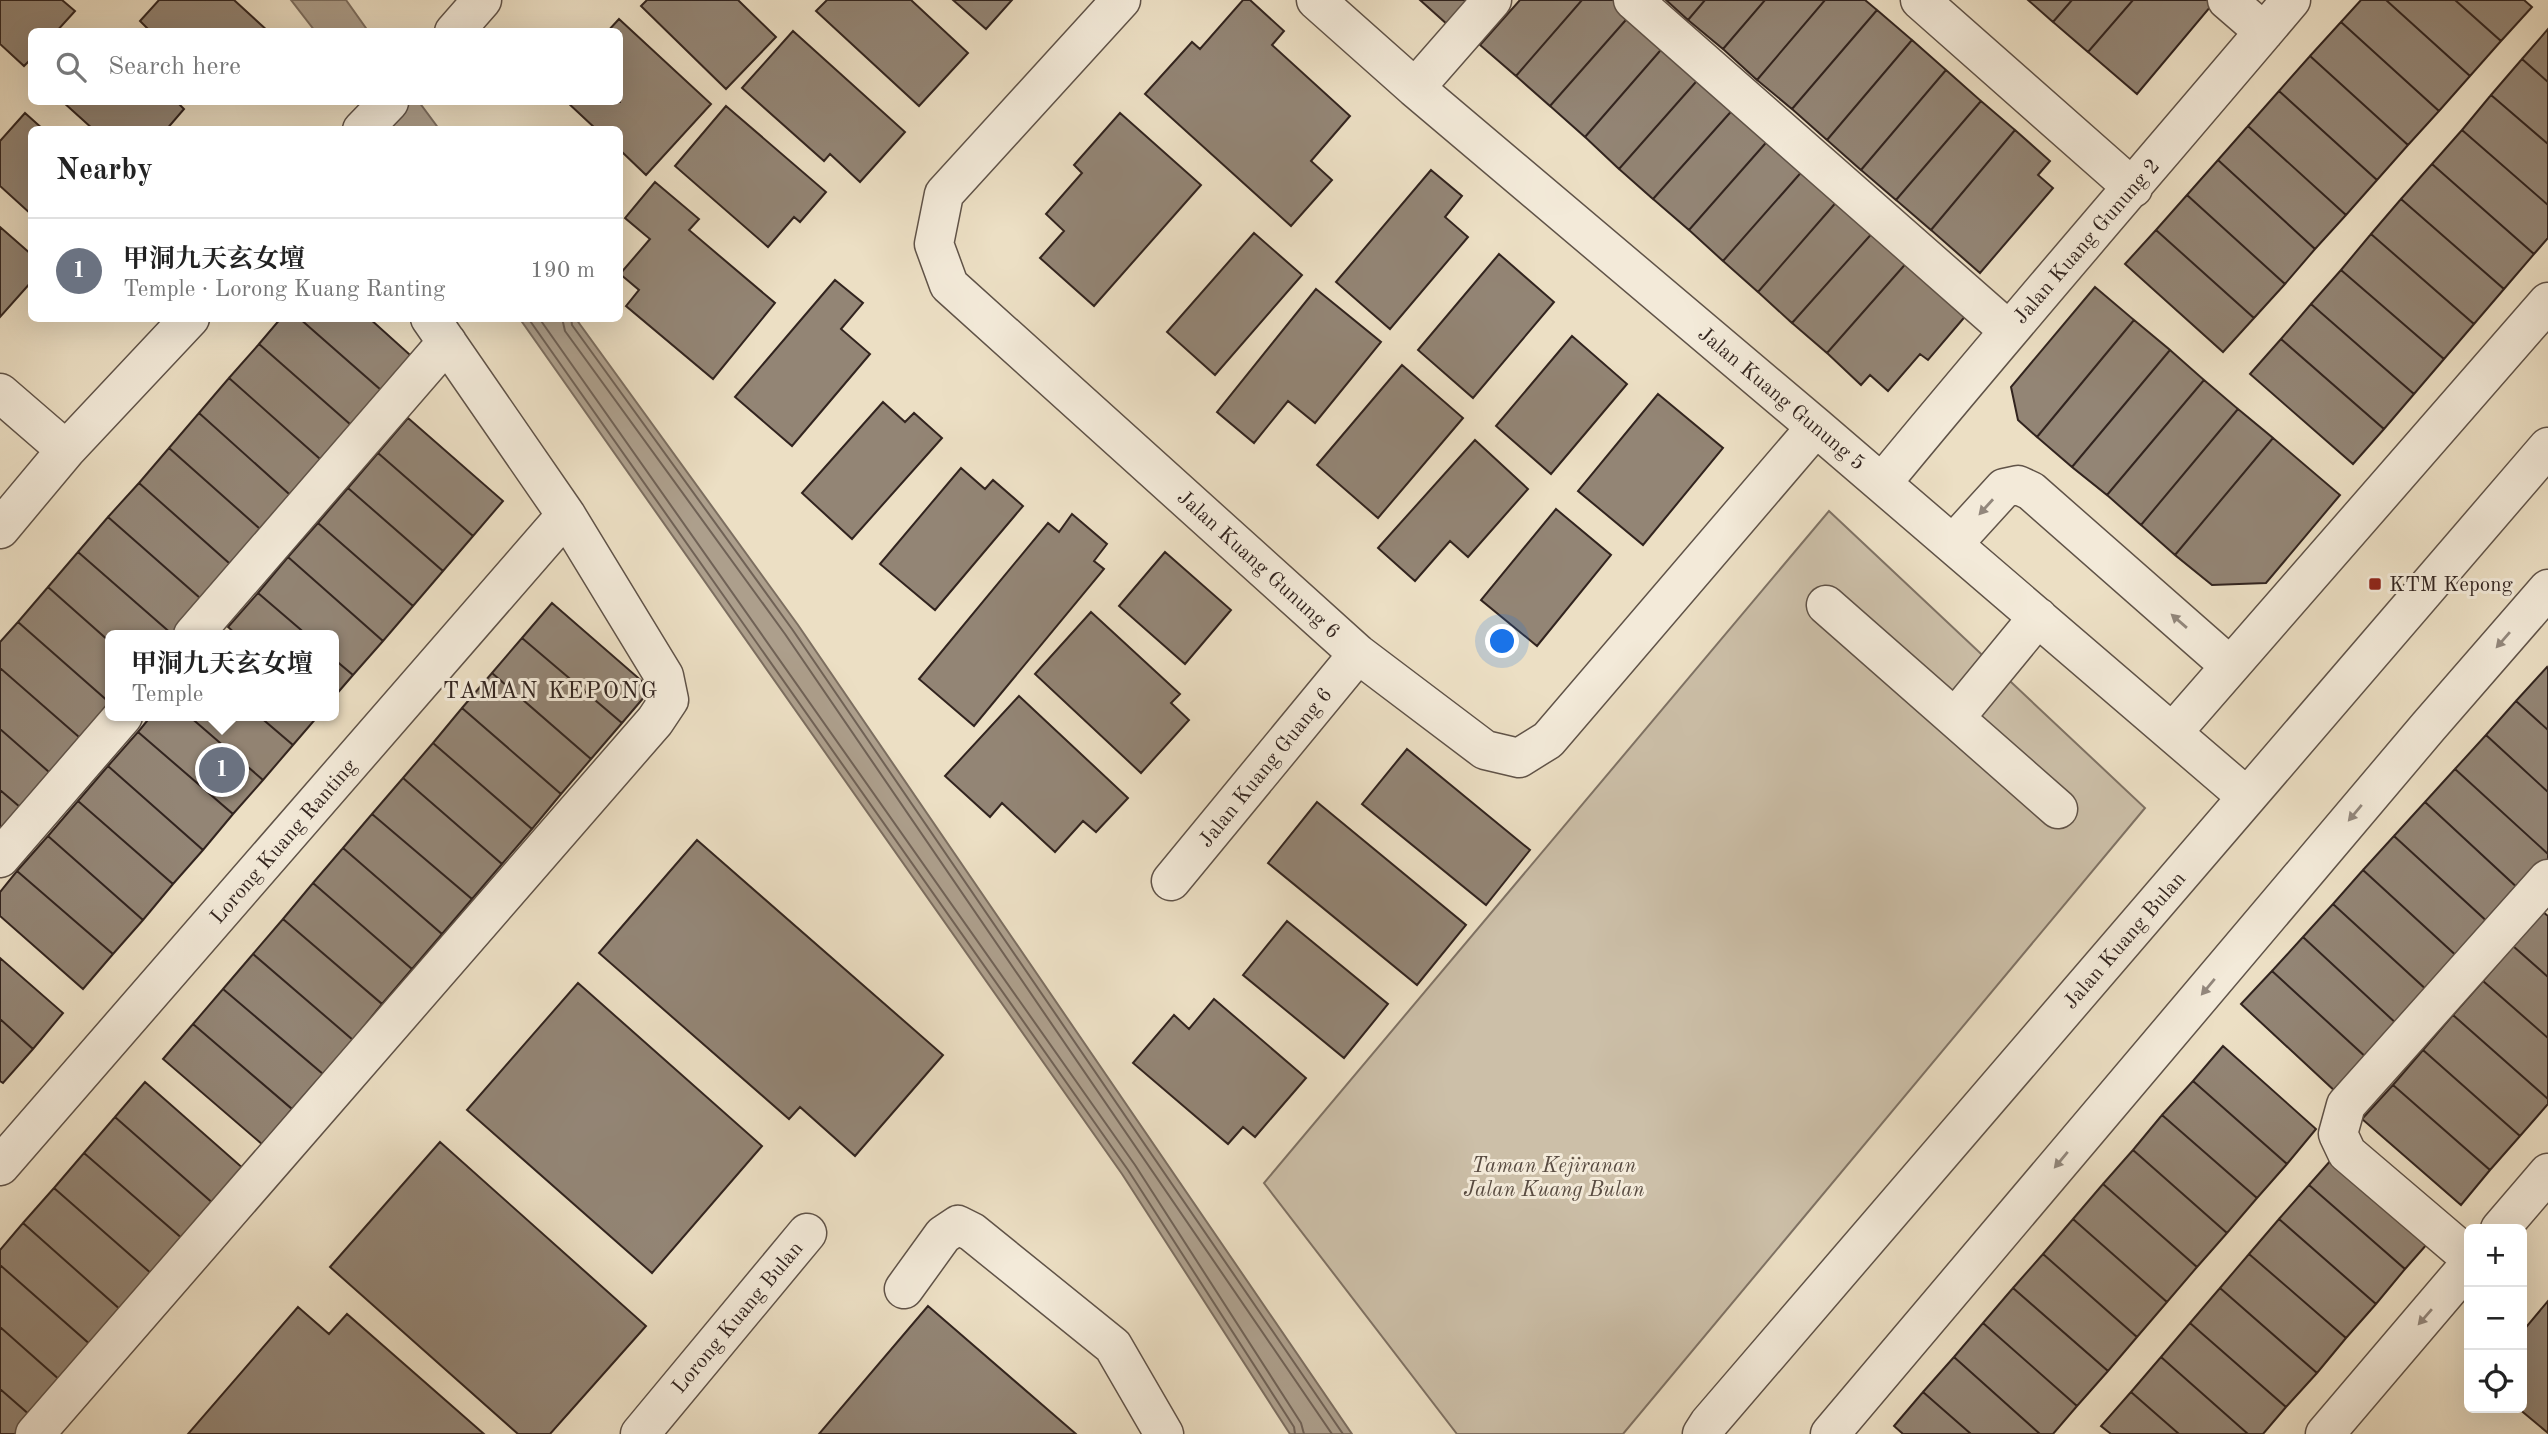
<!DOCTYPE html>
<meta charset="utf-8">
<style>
:root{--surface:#fff;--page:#f6f6f6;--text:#222;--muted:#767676;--line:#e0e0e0;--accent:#d93025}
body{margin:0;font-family:"Old Standard TT","Noto Serif SC",serif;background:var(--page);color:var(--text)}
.controls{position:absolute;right:21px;bottom:21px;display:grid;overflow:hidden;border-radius:10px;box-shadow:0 7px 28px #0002}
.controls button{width:63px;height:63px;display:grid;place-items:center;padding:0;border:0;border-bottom:2px solid var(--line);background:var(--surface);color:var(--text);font:35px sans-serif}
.you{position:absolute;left:1503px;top:642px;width:24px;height:24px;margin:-18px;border:5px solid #fff;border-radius:50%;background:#1a73e8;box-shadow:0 0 0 10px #1a73e833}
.badge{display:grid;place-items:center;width:46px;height:46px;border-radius:50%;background:var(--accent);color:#fff;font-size:23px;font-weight:700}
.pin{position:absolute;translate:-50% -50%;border:4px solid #fff;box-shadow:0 2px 7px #0006}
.popup{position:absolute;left:105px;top:630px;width:234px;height:91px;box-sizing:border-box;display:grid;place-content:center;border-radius:10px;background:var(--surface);filter:drop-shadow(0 2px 5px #0005);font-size:23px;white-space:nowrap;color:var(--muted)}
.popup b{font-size:26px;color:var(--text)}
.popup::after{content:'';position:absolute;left:50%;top:100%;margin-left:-14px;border:14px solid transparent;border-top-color:var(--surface)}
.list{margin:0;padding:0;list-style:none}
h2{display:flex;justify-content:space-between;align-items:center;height:91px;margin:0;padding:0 28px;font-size:30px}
h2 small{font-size:23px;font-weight:400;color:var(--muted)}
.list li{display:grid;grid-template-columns:46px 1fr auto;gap:21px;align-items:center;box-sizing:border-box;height:105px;padding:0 28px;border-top:2px solid var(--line)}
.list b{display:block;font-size:26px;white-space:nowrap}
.list p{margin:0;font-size:23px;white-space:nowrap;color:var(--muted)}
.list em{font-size:23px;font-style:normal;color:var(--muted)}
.icon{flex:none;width:38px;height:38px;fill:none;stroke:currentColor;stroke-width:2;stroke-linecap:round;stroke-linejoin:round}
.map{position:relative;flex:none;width:2548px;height:1434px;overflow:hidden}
.search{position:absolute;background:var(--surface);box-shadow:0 7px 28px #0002;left:28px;top:28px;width:595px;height:77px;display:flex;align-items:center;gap:18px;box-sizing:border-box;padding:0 24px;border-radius:10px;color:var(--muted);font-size:26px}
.panel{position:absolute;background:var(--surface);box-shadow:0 7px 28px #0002;left:28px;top:126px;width:595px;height:196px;border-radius:10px}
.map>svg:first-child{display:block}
</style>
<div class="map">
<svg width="2548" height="1434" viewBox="0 0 2548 1434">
<rect width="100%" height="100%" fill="#ecdfc4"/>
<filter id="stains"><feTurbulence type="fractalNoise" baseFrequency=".00286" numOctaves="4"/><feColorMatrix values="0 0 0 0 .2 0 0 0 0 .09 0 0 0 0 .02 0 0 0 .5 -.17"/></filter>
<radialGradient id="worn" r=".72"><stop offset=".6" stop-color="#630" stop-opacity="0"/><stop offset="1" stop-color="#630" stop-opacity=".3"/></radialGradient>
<path fill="#ccbfa8" stroke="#7f7264" stroke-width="2" d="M1829,511L2145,808L1623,1434H1457L1264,1183Z"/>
<path fill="#ad9f8c" stroke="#7c6e60" stroke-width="2" d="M291,0H346L368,31H315Z
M367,102H419L439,129H386Z
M520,319H576L798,625L1352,1434H1290L1122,1174Z"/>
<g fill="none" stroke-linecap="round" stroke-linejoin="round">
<path stroke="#706256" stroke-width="2" d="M528,318L1128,1170L1294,1427L1295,1434
M539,318L1135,1165L1301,1423L1304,1434
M562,318L565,331L785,634L1332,1434
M571,318L572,325L792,629L1343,1434"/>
</g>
<path fill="#938575" stroke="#32241f" stroke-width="2" d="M0,0H62L75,11L56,32H32V58L24,66L0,44Z
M159,0H234L269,32H151L140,21Z
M647,0H738L776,37L726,89L641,6Z
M827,0H911L968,53L919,106L816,11Z
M953,0H1012L986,29Z
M1243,0H1250L1284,31L1272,45L1350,116L1311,161L1332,180L1291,226L1145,94L1192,42L1200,49Z
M1420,0H1470L1448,25Z
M1520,0H1582L1516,76L1480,45Z
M1582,0H1617L1632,13L1550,106L1516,76Z
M1666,0H1705L1688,20Z
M1705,0H1765L1723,49L1688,20Z
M1765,0H1825L1757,80L1723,49Z
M1825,0H1865L1877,10L1792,109L1757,80Z
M2028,0H2072L2053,22Z
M2072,0H2133L2088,52L2053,22Z
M2133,0H2216L2137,94L2088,52Z
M2361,0H2386L2470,76L2439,111L2341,22Z
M2386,0H2455L2501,41L2470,76Z
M2455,0H2524L2532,7L2501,41Z
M1877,10L1912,40L1827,140L1792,109Z
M1632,13L1666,44L1585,137L1550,106Z
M619,19L711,104L646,175L620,150V130H597L567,102H620V32H607Z
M2341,22L2439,111L2408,145L2310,56Z
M2548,29V82L2522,59Z
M793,31L905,132L860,182L830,154L824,161L742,88Z
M1912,40L1946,70L1861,170L1827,140Z
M1666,44L1702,75L1619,169L1585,137Z
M2310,56L2408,145L2377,180L2279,91Z
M2522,59L2548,82V144L2491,95Z
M1946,70L1981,101L1896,200L1861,170Z
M1702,75L1736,106L1653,199L1619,169Z
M2279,91L2377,180L2346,215L2248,126Z
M2491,95L2548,144V205L2462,130Z
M1981,101L2015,130L1931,230L1896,200Z
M63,102H177L184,109L166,130H94Z
M726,106L826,192L800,222L794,217L768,247L675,166Z
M1736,106L1771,137L1689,230L1653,199Z
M25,113L44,130H32V215L0,186V141Z
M1120,113L1201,185L1094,306L1040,258L1064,231L1046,214L1082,173L1074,165Z
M2248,126L2346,215L2315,249L2218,160Z
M2015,130L2050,161L2038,175L2053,188L1980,273L1931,230Z
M2462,130L2548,205V238L2534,254L2432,164Z
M1771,137L1805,168L1723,261L1689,230Z
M2218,160L2315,249L2285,284L2187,195Z
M2432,164L2534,254L2504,289L2401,199Z
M1805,168L1839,199L1758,292L1723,261Z
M1431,170L1462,196L1445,217L1468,237L1390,329L1336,282Z
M655,182L699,219L689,230L775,303L713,379L626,306L639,290L620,274L650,239L625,218Z
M2187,195L2285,284L2254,318L2156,230Z
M1839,199L1875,230L1792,323L1758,292Z
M2401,199L2504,289L2474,324L2371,234Z
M0,227L32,255V281L0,317Z
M1875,230L1909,260L1827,353L1792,323Z
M2156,230L2254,318L2223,352L2125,264Z
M1254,233L1302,275L1215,375L1167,332Z
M2371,234L2474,324L2444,359L2341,270Z
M1499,254L1554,302L1473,398L1418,350Z
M1909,260L1968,313L1928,360L1920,354L1888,391L1870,375L1861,385L1827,353Z
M2341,270L2444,359L2414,394L2311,304Z
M835,280L863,303L841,329L870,354L792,446L735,397Z
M2095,287L2134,320L2037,437L2018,420L2011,387Z
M1316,289L1381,342L1315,423L1288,401L1254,443L1217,412Z
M2311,304L2414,394L2384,429L2281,339Z
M281,318H299L389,397L359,432L259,344Z
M299,318H369L419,363L389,397Z
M2134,320L2170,350L2072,467L2037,437Z
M1572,336L1627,384L1551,474L1496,426Z
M2281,339L2384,429L2353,464L2250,374Z
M259,344L359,432L328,466L229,378Z
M2170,350L2204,380L2107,495L2072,467Z
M1402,365L1463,418L1378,518L1317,465Z
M229,378L328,466L298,502L199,413Z
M2204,380L2238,409L2141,525L2107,495Z
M1658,394L1723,448L1643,545L1578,491Z
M883,402L905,422L914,413L942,438L852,539L802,493Z
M2238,409L2273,438L2175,555L2141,525Z
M199,413L298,502L268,536L169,448Z
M408,418L503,501L473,536L378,453Z
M2273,438L2340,495L2266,583L2212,585L2175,555Z
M1475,440L1528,489L1468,557L1450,541L1415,581L1378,548Z
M169,448L268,536L238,571L139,483Z
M378,453L473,536L443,571L348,488Z
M961,468L985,489L993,480L1023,506L935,610L880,564Z
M139,483L238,571L208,605L108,517Z
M348,488L443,571L413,606L318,523Z
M1556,509L1611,555L1537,646L1481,600Z
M1072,514L1107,544L1094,561L1104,569L974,726L919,679L1048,523L1059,532Z
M108,517L208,605L182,635H173L78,552Z
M318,523L413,606L383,641L288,557Z
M78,552L173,635H110V642L48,587Z
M1165,552L1231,610L1185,664L1119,606Z
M288,557L383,641L353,675L334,659V635H307L258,593Z
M48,587L110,642V703L18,622Z
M258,593L307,635H237L228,627Z
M552,603L651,689L622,723L522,638Z
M1091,612L1180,694L1171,703L1189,720L1141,773L1035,674Z
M18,622L110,703L87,744L0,668V642Z
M522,638L622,723L591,759L492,673Z
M334,659L353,675L334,697Z
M2547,667L2548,669V730L2516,701Z
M0,668L87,744L57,779L0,729Z
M492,673L591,759L561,794L462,708Z
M1019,696L1128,798L1096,832L1083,821L1055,852L1002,803L990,817L945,776Z
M2516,701L2548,730V792L2486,735Z
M462,708L561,794L532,829L433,743Z
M151,716H189L263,780L233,814L138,732Z
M189,716H259L293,745L263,780Z
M259,716H318L293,745Z
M0,729L57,779L27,813L0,790Z
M138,732L233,814L203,850L108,766Z
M2486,735L2548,792V854L2455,769Z
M433,743L532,829L502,864L403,778Z
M1407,749L1530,850L1486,905L1362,804Z
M108,766L203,850L173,884L78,801Z
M2455,769L2548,854V861L2521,891L2425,802Z
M403,778L502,864L472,899L372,814Z
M0,790L27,813L0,845Z
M78,801L173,884L143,920L48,836Z
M1317,802L1466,925L1417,985L1268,863Z
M2425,802L2521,891L2491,925L2394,836Z
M372,814L472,899L442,934L343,848Z
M48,836L143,920L113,954L17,871Z
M2394,836L2491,925L2460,959L2363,870Z
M697,840L943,1055L855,1156L800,1107L789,1119L599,953Z
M343,848L442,934L412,969L313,883Z
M2363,870L2460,959L2429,992L2333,904Z
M17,871L113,954L83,989L0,916V892Z
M313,883L412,969L382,1004L283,919Z
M2333,904L2429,992L2399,1026L2303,937Z
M2543,912L2548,916V977L2513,946Z
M283,919L382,1004L353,1040L253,954Z
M1287,921L1388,1004L1344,1058L1243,975Z
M2303,937L2399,1026L2368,1059L2272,971Z
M2513,946L2548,977V1038L2483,981Z
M253,954L353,1040L323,1074L223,989Z
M0,958L63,1013L33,1049L0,1019Z
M2272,971L2368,1059L2337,1093L2241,1004Z
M2483,981L2548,1038V1099L2453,1015Z
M578,983L762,1146L652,1273L467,1110Z
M223,989L323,1074L292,1109L193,1024Z
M1214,999L1306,1078L1255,1137L1243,1127L1228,1144L1133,1063L1174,1015L1189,1029Z
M2453,1015L2548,1099V1104L2520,1136L2423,1050Z
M0,1019L33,1049L3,1083L0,1081Z
M193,1024L292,1109L263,1145L163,1059Z
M2223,1046L2316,1129L2287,1164L2193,1081Z
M2423,1050L2520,1136L2490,1170L2393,1085Z
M2193,1081L2287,1164L2257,1198L2162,1115Z
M145,1082L245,1170L215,1205L115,1117Z
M2393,1085L2490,1170L2461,1205L2362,1119Z
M2162,1115L2257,1198L2227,1233L2133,1150Z
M115,1117L215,1205L184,1240L84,1153Z
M440,1142L646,1326L550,1434H518L330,1267Z
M2133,1150L2227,1233L2197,1267L2103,1184Z
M2339,1151L2435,1235L2405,1269L2309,1185Z
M84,1153L184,1240L153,1275L54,1188Z
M2103,1184L2197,1267L2167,1302L2073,1219Z
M2309,1185L2405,1269L2376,1304L2279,1219Z
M54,1188L153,1275L122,1311L23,1223Z
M2073,1219L2167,1302L2137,1337L2043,1254Z
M2279,1219L2376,1304L2346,1338L2249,1254Z
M23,1223L122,1311L92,1346L0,1265V1250Z
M2043,1254L2137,1337L2108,1371L2013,1288Z
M2249,1254L2346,1338L2317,1373L2220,1288Z
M0,1265L92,1346L61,1381L0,1327Z
M2013,1288L2108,1371L2077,1406L1983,1323Z
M2220,1288L2317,1373L2286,1407L2190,1323Z
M2548,1301V1433L2518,1408H2522V1332Z
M928,1306L1076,1434H819Z
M298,1307L329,1334L347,1314L484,1434H188Z
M1983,1323L2077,1406L2053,1434H2040L1954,1357Z
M2190,1323L2286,1407L2263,1434H2248L2161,1357Z
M0,1327L61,1381L31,1416L0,1389Z
M1954,1357L2040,1434H1971L1923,1392Z
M2161,1357L2248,1434H2179L2131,1392Z
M0,1389L31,1416L15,1434H0Z
M1923,1392L1971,1434H1903L1894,1426Z
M2131,1392L2179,1434H2111L2101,1426Z"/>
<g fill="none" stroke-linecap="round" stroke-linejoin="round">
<defs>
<path id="minor" d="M1121,0L944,194L934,244L949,285L1358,654L1485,750L1519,758L1548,740L1816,427
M1316,0L1415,88L1816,427L2247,797
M1633,0L2008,330
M1920,0L2133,188
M2227,0L2264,32
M454,32L482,0
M1415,88L1492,0
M362,130L389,102
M0,393L66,450
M1882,483C2016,320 2155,161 2291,0
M0,529L66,450L190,318
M1953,544L2004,488L2018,485L2031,491L2230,666
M1826,605L2058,809
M193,635L447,342
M1955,718L2038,617
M2173,732L2548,302
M0,858L123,716
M1171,881L1358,654
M0,1166L566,515
M2500,1229L2548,1173
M2469,1257L2347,1153L2338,1134L2346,1105L2548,879
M904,1289L943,1235L958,1225L972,1232L1113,1346L1164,1434
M35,1434L655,721L669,700L664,676L566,515L430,318
M640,1434L807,1233
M1702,1434L1709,1423L2548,447
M1830,1434L2428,727L2548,589
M2325,1434L2469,1265"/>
</defs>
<use href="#minor" stroke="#605348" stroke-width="41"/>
<use href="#minor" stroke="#f3ead9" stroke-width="38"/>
</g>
<defs><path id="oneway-solid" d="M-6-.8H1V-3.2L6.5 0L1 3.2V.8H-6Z" transform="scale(1.75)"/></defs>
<g fill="#92877c">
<use href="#oneway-solid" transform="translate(1986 507) rotate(132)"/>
<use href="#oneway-solid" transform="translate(2179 621) rotate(-139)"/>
<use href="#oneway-solid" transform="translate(2503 640) rotate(131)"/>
<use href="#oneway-solid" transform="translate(2355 813) rotate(130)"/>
<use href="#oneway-solid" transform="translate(2208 987) rotate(130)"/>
<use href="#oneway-solid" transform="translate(2061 1160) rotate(130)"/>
<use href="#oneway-solid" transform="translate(2425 1317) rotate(131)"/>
</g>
<rect fill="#8f2418" stroke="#f3ead9" stroke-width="2.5" x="2368" y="577" width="14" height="14" rx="3.5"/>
<g text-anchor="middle" stroke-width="6" stroke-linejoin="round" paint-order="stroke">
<g font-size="21" fill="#32241f" stroke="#f3ead9">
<text transform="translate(2086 241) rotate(-49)" y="7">Jalan Kuang Gunung 2</text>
<text transform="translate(1782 398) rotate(40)" y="7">Jalan Kuang Gunung 5</text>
<text transform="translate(1259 564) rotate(42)" y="7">Jalan Kuang Gunung 6</text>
<text transform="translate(1265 767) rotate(-51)" y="7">Jalan Kuang Guang 6</text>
<text transform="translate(283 841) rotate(-49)" y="7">Lorong Kuang Ranting</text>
<text transform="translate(2124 940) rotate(-49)" y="7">Jalan Kuang Bulan</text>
<text transform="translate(737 1317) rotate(-50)" y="7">Lorong Kuang Bulan</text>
</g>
<g font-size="21" fill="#32241f" stroke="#f3ead9" text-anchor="start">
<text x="2389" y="591">KTM Kepong</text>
</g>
<g font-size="21" font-style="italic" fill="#584b41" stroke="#f3ead9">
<text x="1554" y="1172">Taman Kejiranan<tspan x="1554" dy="24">Jalan Kuang Bulan</tspan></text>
</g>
<g font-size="23" letter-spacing="2" fill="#32241f" stroke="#f3ead9">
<text x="551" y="698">TAMAN KEPONG</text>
</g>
</g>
<rect width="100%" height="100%" filter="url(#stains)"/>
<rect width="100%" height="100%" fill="url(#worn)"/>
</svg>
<div class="controls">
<button>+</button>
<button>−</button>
<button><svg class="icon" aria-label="locate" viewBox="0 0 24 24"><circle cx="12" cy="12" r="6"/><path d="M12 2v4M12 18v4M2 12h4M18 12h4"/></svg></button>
</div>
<div class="you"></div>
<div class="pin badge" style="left:222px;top:770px;background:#6b7280">1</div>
<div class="popup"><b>甲洞九天玄女壇</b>Temple</div>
<div class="search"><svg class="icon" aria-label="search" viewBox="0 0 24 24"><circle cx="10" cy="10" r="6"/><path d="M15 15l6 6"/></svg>Search here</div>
<section class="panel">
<h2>Nearby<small></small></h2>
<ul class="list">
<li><span class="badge" style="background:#6b7280">1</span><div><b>甲洞九天玄女壇</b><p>Temple · Lorong Kuang Ranting</p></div><em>190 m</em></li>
</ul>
</section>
</div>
